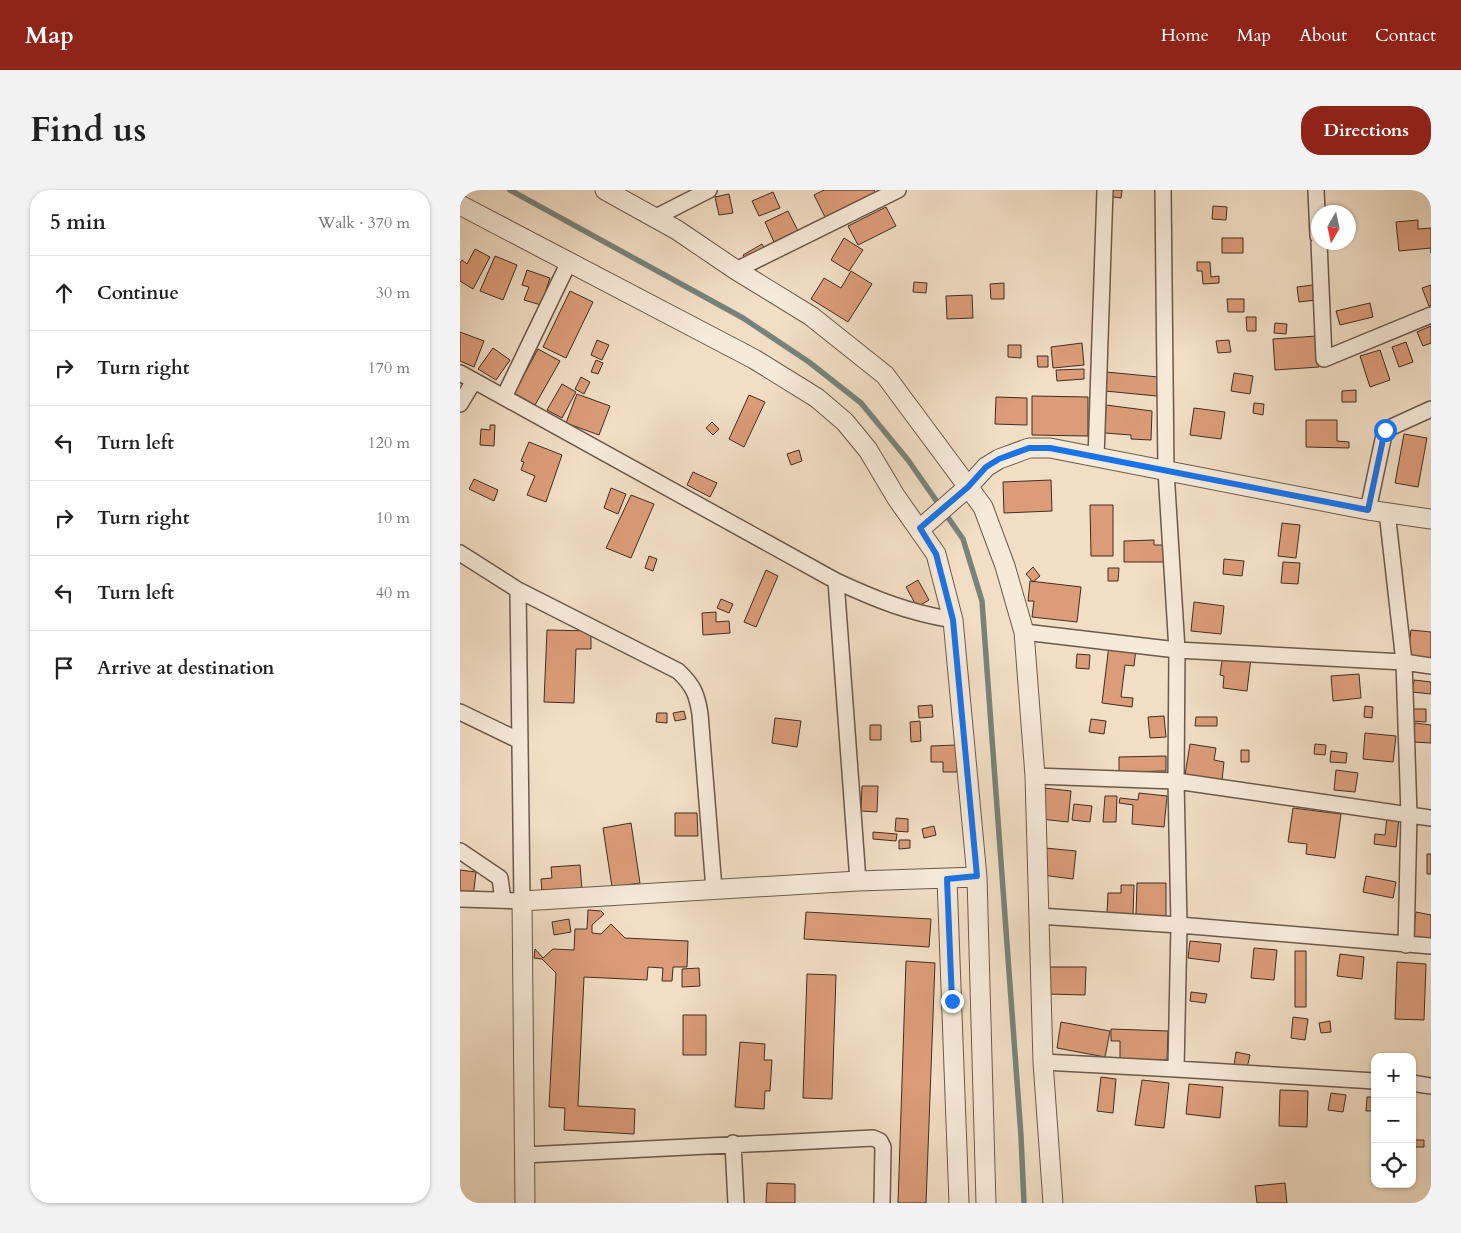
<!DOCTYPE html>
<meta charset="utf-8">
<style>
:root{--surface:#fff;--page:#f2f2f2;--text:#222;--muted:#767676;--line:#e0e0e0;--accent:#8f2418}
body{margin:0;font-family:Cardo,serif;background:var(--page);color:var(--text)}
.controls{position:absolute;right:15px;bottom:15px;display:grid;overflow:hidden;border-radius:10px;box-shadow:0 1px 4px #0004}
.controls button{width:45px;height:45px;display:grid;place-items:center;padding:0;border:0;border-bottom:1px solid var(--line);background:var(--surface);color:var(--text);font:25px sans-serif}
.compass{position:absolute;left:851px;top:15px;width:45px;height:45px;border-radius:50%;background:var(--surface);box-shadow:0 1px 4px #0004;rotate:189deg}
.stop{position:absolute;width:15px;height:15px;margin:-11px;border:4px solid #1a73e8;border-radius:50%;background:#fff}
.stop.end{background:#1a73e8;border-color:#fff;box-shadow:0 1px 5px #0008}
.list{margin:0;padding:0;list-style:none}
h2{display:flex;justify-content:space-between;align-items:center;height:65px;margin:0;padding:0 20px;font-size:21px}
h2 small{font-size:16px;font-weight:400;color:var(--muted)}
.list li{display:grid;grid-template-columns:32px 1fr auto;gap:15px;align-items:center;box-sizing:border-box;height:75px;padding:0 20px;border-top:1px solid var(--line)}
.list b{display:block;font-size:19px;white-space:nowrap}
.list em{font-size:16px;font-style:normal;color:var(--muted)}
.icon{flex:none;width:28px;height:28px;fill:none;stroke:currentColor;stroke-width:2;stroke-linecap:round;stroke-linejoin:round}
.map{position:relative;flex:none;width:971px;height:1013px;overflow:hidden;border-radius:20px}
header{display:flex;align-items:center;gap:30px;box-sizing:border-box;height:70px;padding:0 25px;background:var(--accent);color:#fff}
header strong{font-size:24px}
nav{display:flex;gap:28px;margin-inline-start:auto;font-size:18px}
.intro{display:flex;align-items:center;justify-content:space-between;box-sizing:border-box;height:120px;padding:0 30px}
h1{margin:0;font-size:35px}
.button{padding:12px 22px;border-radius:20px;background:var(--accent);color:#fff;font-size:18px;font-weight:700}
main{display:flex;gap:30px;padding:0 30px}
aside{flex:1;background:var(--surface);border-radius:20px;box-shadow:0 1px 4px #0004}
.map>svg:first-child{display:block}
</style>
<header>
<strong>Map</strong>
<nav><a>Home</a><a>Map</a><a>About</a><a>Contact</a></nav>
</header>
<div class="intro"><h1>Find us</h1><a class="button">Directions</a></div>
<main>
<aside>
<h2>5 min<small>Walk · 370 m</small></h2>
<ul class="list">
<li><svg class="icon" aria-label="ahead" viewBox="0 0 24 24"><path d="M12 20V5M6 11l6-6 6 6"/></svg><div><b>Continue</b></div><em>30 m</em></li>
<li><svg class="icon" aria-label="right" viewBox="0 0 24 24"><path d="M7 20v-9h11M14 6l5 5-5 5"/></svg><div><b>Turn right</b></div><em>170 m</em></li>
<li><svg class="icon" aria-label="left" viewBox="0 0 24 24"><path d="M17 20v-9H6M10 6l-5 5 5 5"/></svg><div><b>Turn left</b></div><em>120 m</em></li>
<li><svg class="icon" aria-label="right" viewBox="0 0 24 24"><path d="M7 20v-9h11M14 6l5 5-5 5"/></svg><div><b>Turn right</b></div><em>10 m</em></li>
<li><svg class="icon" aria-label="left" viewBox="0 0 24 24"><path d="M17 20v-9H6M10 6l-5 5 5 5"/></svg><div><b>Turn left</b></div><em>40 m</em></li>
<li><svg class="icon" aria-label="arrive" viewBox="0 0 24 24"><path d="M6 21V4h12l-3 4 3 4H6"/></svg><div><b>Arrive at destination</b></div></li>
</ul>
</aside>
<div class="map">
<svg width="971" height="1013" viewBox="0 0 971 1013">
<rect width="100%" height="100%" fill="#f1dec5"/>
<filter id="stains"><feTurbulence type="fractalNoise" baseFrequency=".004" numOctaves="4"/><feColorMatrix values="0 0 0 0 .2 0 0 0 0 .09 0 0 0 0 .02 0 0 0 .5 -.17"/></filter>
<radialGradient id="worn" r=".72"><stop offset=".6" stop-color="#630" stop-opacity="0"/><stop offset="1" stop-color="#630" stop-opacity=".3"/></radialGradient>
<g fill="none" stroke-linecap="round" stroke-linejoin="round">
<path stroke="#77837b" stroke-width="5.5" d="M50 0 283 128 349 172 401 213 448 270 503 349 522 411 561 946 564 1013"/>
</g>
<path fill="#db9c77" stroke="#402d25" d="M364 0H414L416 3 365 27 354 5Z
M647 0H662L661 8 646 6Z
M313 2 320 18 299 26 292 11Z
M269 4 273 23 259 25 255 7Z
M753 16 767 17 766 30 752 29Z
M426 17 436 36 398 55 388 36Z
M328 21 338 41 314 52 305 32Z
M958 30V39L971 38V63V58L939 61 936 32Z
M384 48 403 60 389 81 371 70Z
M762 48H783V63H762Z
M302 54 306 61 287 72 283 65Z
M15 59 30 67 13 99 0 91V73L2 70 7 74Z
M35 66 57 75 43 110 20 101Z
M737 72H750L751 87 759 86V93L743 94 742 81H737Z
M67 80 90 88 81 115 64 110 69 97 62 95Z
M391 81 412 94 388 132 351 109 364 88 381 98Z
M454 92 467 93 466 103 453 102Z
M544 93V109H531L530 94Z
M853 95 856 110 839 112 837 97Z
M971 95V116H969L962 98Z
M110 101 133 112 106 168 83 157Z
M512 105 513 128 487 129 486 106Z
M767 109H784V122H768Z
M910 113 913 127 880 135 876 121Z
M786 127H796V141H787Z
M815 133 827 134 826 144 814 143Z
M971 136V153L963 156 957 142Z
M0 142 24 151 14 177 0 171Z
M857 146 859 177 815 180 813 149Z
M137 150 149 155 142 170 131 165Z
M769 150 771 162 758 163 756 151Z
M946 152 953 172 939 177 932 157Z
M622 153 624 175 593 178 591 157Z
M548 155H561V168L548 167Z
M33 158 50 170 36 190 18 179Z
M78 159 100 171 75 215 54 203Z
M920 160 930 190 910 197 900 166Z
M577 166H588V177H578Z
M136 170 143 173 138 184 131 182Z
M624 179V189L597 191 596 180Z
M646 182 709 188 707 207 645 201Z
M774 183 793 186 790 204 771 201Z
M121 187 130 192 124 204 115 199Z
M102 194 116 202 102 228 87 220Z
M896 200V212H882V201Z
M117 204 150 216 139 245 106 233Z
M289 205 305 212 284 257 269 249Z
M572 206 628 207V246L572 245Z
M536 207 567 208V235L535 234Z
M794 213 804 214 803 225 793 223Z
M646 215 692 221 691 250 671 249V245L645 243Z
M734 218 765 222 761 249 730 245Z
M846 230H877V251L889 252V258L846 257Z
M252 232 259 239 253 245 246 238Z
M30 235H35L34 256 20 255 21 239 30 240Z
M944 244 967 248 958 297 935 293Z
M69 252 102 265 86 312 67 305 75 286 61 280 64 272 61 271Z
M339 260 342 271 331 275 327 264Z
M233 282 257 293 250 307 227 295Z
M14 289 38 300 34 311 9 299Z
M591 290 592 321 544 323 543 292Z
M151 298 166 304 158 324 144 318Z
M171 305 194 314 171 368 146 358Z
M630 315H653V366H631Z
M822 333 840 335 836 368 818 366Z
M694 350V355H704V372H664V351Z
M189 366 197 369 193 381 185 378Z
M764 369 784 371 782 386 763 384Z
M823 372 840 373 838 394 821 393Z
M573 377 580 386 573 392 566 384Z
M648 378H659L658 391H648Z
M306 380 318 386 296 437 284 432Z
M458 390 469 410 457 417 446 397Z
M570 391 621 397 617 432 572 427 574 411H568Z
M261 409 273 414 269 423 257 418Z
M734 412 764 416 761 444 731 441Z
M256 422V432L269 431 270 443 243 445 242 423Z
M87 440 131 441V459H116L114 513 84 512Z
M951 440 971 442V473L947 470Z
M649 455 676 458 674 476 665 475 661 507 673 508 672 517 642 513Z
M617 464 630 465 629 479 616 478Z
M763 464 791 468 787 501 763 498 764 486 760 485Z
M899 484 901 508 873 511 871 486Z
M954 490 971 492V504L952 502Z
M472 515 473 527 459 528 458 516Z
M905 516 913 517 912 528 904 527Z
M951 519H966V532L951 531Z
M224 521 226 529 215 531 213 523Z
M197 523H207V533L196 532Z
M704 526 706 547 690 548 688 527Z
M736 527H757V536H735Z
M315 528 341 531 337 557 312 553Z
M631 529 646 531 644 544 629 542Z
M460 531 461 551 451 552 450 532Z
M955 533 971 535V553L953 552Z
M410 535H421V550H410Z
M905 543 936 546 933 572 903 569Z
M730 554 756 558 754 570 764 572 762 590 725 585Z
M855 554 866 555 865 565 854 564Z
M496 555 497 582H483V572H471V556Z
M781 560H789V572H781Z
M871 561 887 563 886 573 870 572Z
M706 566V581L659 582V567Z
M876 580 898 583 895 602 874 600Z
M402 596H418L417 622 401 621Z
M584 598 611 601 608 632 581 629Z
M679 603 707 606 704 637 672 634 673 615 659 613 660 608 678 610Z
M645 606H657L656 632H643Z
M614 614 632 616 630 632 612 630Z
M833 618 881 624 875 668 846 664 847 654 828 652Z
M215 623H237L238 646H215Z
M927 627 939 628 936 657 914 654 915 644 925 645Z
M436 628 448 629V642L435 641Z
M171 633 180 693 152 697 143 638Z
M474 636 476 645 464 648 462 639Z
M413 642 437 644 436 651 413 649Z
M439 650H450V658L439 659Z
M585 658 616 661 613 689 582 685Z
M967 664H971V684H967Z
M120 675 122 699 82 702 81 689 92 688 91 677Z
M0 680 16 682 13 708 0 706Z
M906 686 936 692 933 708 903 702Z
M677 693H706V726L676 725Z
M661 695H674L673 725 647 724 648 703H661Z
M128 720 141 721 144 724 132 735V743L141 744 151 734 165 748 228 751 227 777H213L212 791H202L203 778 188 777 187 790 124 787 118 916 175 919 174 944 104 940 105 918 89 917 96 783 82 769 74 768 75 759 83 768 93 759 114 760 115 739H127Z
M346 722 471 729 469 757 344 749Z
M956 722 971 725V753L952 750Z
M109 729 111 742 94 745 92 732Z
M730 751 761 754 759 772 728 768Z
M794 758 817 760 814 790 791 788Z
M835 761H846V817H835Z
M880 764 904 767 902 789 877 786Z
M446 771 475 773 466 1013H438Z
M937 772 966 774 964 830 935 829Z
M587 777H626L625 805 587 804Z
M239 778 240 796 222 797V779Z
M347 784 376 785 372 909 343 908Z
M731 802 747 804 745 813 730 811Z
M223 825H246V865H223Z
M833 827 848 829 845 850 831 848Z
M870 831 871 842 861 843 859 833Z
M601 832 650 841 645 867 597 858Z
M651 839 708 841 707 870 660 869V851H651Z
M280 852 305 854 304 870H312L310 901H305L304 919 275 917Z
M776 862 790 865 787 878 774 876Z
M641 887 656 889 653 923 637 921Z
M682 890 709 893 704 938 675 935Z
M729 894 763 897 760 928 726 924Z
M820 900 848 901 847 937 819 936Z
M871 903 886 905 883 922 868 920Z
M907 907H913L912 921H906Z
M952 950H964V957H952Z
M307 993 335 994V1013H306Z
M825 993 827 1013H797L795 996Z"/>
<g fill="none" stroke-linecap="round" stroke-linejoin="round">
<g stroke="#6c594d" stroke-width="18">
<path id="minor" d="M856 0 858 46
M196 27 249 0
M859 52 864 169 971 125
M276 80 438 0
M0 183 376 391C417 410 447 422 493 430
M44 207 109 72
M0 214 14 191
M636 268 645 0
M908 320 925 240 971 219
M927 322 944 472 949 625 946 755
M0 363 58 400 218 481C233 495 237 504 240 524L254 699
M376 391 398 691
M564 442 717 460 944 472 971 476
M0 522 60 551
M575 586 716 591 971 628
M0 661 40 688 43 710
M0 709 62 711 58 400
M578 726 719 735 971 756
M583 872 716 879 719 735 716 591 717 460 706 281 703 0
M716 879 915 891
M952 893 971 896
M273 953 276 1013
M64 965 413 948 420 951 423 957 422 1013"/>
</g>
<g stroke="#6c594d" stroke-width="21">
<path id="tertiary" d="M145 0 217 40 276 80 351 126 425 185 523 317 545 376 564 442 575 586 583 872 593 1013
M0 15 294 169 357 208 385 232 408 260 436 307 476 364 493 430 517 687 526 1013
M460 339 508 297 526 277 539 269 569 258H590L908 320 971 329
M487 689 499 1013
M65 1013 62 711 398 691 517 687"/>
</g>
<use href="#minor" stroke="#f6ead9" stroke-width="15"/>
<use href="#tertiary" stroke="#f6ead9" stroke-width="19"/>
</g>
<g fill="none" stroke-linecap="round" stroke-linejoin="round">
<path stroke="#1a73e8" stroke-width="6" d="M492 811 487 689 517 686 493 430 476 364 460 338 508 297 526 277 539 269 569 258H590L908 320 925 240"/>
</g>
<rect width="100%" height="100%" filter="url(#stains)"/>
<rect width="100%" height="100%" fill="url(#worn)"/>
</svg>
<div class="controls">
<button>+</button>
<button>−</button>
<button><svg class="icon" aria-label="locate" viewBox="0 0 24 24"><circle cx="12" cy="12" r="6"/><path d="M12 2v4M12 18v4M2 12h4M18 12h4"/></svg></button>
</div>
<svg class="compass" viewBox="-18 -18 36 36"><path d="M0-13l5 13h-10z" fill="#e53935"/><path d="M0 13l5-13h-10z" fill="#767676"/></svg>
<div class="stop" style="left:925px;top:240px"></div>
<div class="stop end" style="left:492px;top:811px"></div>
</div>
</main>
